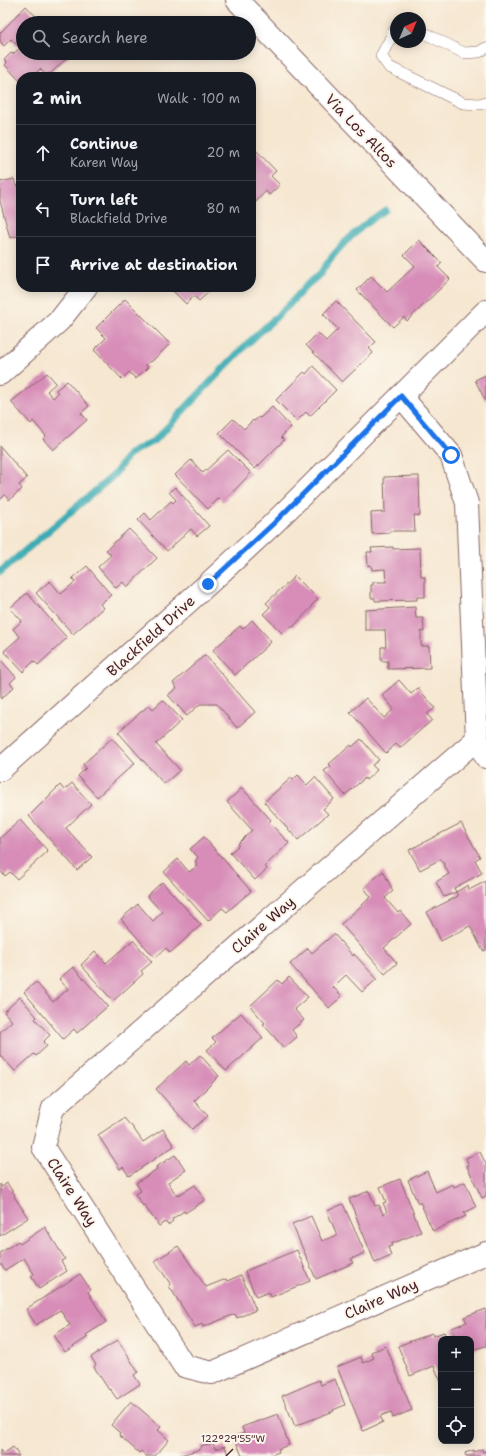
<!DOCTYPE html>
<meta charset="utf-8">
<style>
:root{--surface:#171b24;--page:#242831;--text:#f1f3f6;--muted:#9ea1a6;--line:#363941}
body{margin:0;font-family:"Shantell Sans",sans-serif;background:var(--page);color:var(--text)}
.controls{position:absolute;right:12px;bottom:12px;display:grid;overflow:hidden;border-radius:8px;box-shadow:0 2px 10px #0003}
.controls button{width:36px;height:36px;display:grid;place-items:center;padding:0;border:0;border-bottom:1px solid var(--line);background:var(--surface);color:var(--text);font:20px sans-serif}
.compass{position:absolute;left:390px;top:12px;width:36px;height:36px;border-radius:50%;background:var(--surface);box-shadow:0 2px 10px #0003;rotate:44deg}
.stop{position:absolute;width:12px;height:12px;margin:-9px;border:3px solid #1a73e8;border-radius:50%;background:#fff}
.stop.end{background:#1a73e8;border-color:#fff;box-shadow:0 1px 4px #0008}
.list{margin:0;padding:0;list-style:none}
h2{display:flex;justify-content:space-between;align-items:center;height:52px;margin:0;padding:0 16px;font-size:17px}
h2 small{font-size:13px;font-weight:400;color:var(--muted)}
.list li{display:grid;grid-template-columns:26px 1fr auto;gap:12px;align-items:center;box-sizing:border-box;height:56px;padding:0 16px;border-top:1px solid var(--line)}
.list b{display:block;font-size:15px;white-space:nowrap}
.list p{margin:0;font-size:13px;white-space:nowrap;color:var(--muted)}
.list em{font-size:13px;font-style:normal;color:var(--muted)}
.icon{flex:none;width:22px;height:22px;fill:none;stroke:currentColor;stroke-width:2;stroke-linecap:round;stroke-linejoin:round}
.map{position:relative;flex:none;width:486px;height:1456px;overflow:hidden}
.search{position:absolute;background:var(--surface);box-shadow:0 2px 10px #0003;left:16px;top:16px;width:240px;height:44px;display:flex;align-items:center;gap:10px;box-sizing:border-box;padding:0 14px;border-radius:22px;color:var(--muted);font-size:15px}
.panel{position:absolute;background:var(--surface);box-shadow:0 2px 10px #0003;left:16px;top:72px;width:240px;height:220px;border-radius:16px}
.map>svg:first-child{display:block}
</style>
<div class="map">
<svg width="486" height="1456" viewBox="0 0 486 1456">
<rect width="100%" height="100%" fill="#fbf7ec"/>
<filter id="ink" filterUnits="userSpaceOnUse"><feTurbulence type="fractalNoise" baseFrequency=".025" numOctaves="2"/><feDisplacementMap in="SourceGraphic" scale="8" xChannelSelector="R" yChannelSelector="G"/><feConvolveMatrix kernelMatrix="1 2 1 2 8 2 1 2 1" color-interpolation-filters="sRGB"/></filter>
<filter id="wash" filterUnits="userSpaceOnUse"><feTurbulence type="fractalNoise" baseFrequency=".012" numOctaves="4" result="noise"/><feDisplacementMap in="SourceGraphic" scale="16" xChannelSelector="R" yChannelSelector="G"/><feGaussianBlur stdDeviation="0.9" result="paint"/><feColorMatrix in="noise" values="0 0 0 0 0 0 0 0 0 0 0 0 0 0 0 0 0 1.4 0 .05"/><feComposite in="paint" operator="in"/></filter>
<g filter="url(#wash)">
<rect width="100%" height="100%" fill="#f6e7d1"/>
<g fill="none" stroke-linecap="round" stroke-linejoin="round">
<path stroke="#3bacb4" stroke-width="7" d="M0 572 114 475 129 454 155 440 244 347 288 306 307 285 320 274 331 258 345 242 364 225 385 210"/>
</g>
<g id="blocks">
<path fill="#d78db8" d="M26 6 42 23H23V53H72L50 74 49 73 46 75 40 69 34 75 35 77H21V82L5 65 7 63 4 60 11 53 13 54 20 48 11 39 4 46 0 41V33Z
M251 145 276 171 271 176 280 185 269 195 266 191 253 205 251 203Z
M14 179 16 186 21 185V235L10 238 0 201V182Z
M419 240 442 263 438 267 450 279 407 321 404 317 393 327 357 290 371 276 387 292 415 266 404 255Z
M169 287H214L199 301 194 296 186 304Z
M125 299 170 344 151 362 150 361 145 365 148 367 136 379 129 372 122 379 94 350 106 338 96 328Z
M336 301 376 342 369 348 373 353 342 382 306 345 318 333 326 341 338 329 323 314Z
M313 366 336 390 310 416 306 412 297 421 276 400 304 372 306 374Z
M47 373 56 383 47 391 53 398 58 393 56 390 67 381 89 406 81 413 87 420 53 450 43 439 46 436 33 421 31 424 11 402Z
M486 375V402L475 380Z
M272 407 291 427 281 437 284 440 255 469 219 433 233 419 244 429 253 420 254 421 259 417 260 418Z
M0 446 27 478 19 485 22 489 9 500 5 495 0 500Z
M228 450 251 473 223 502 219 498 208 509 175 475 191 460 203 473Z
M419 476 420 516 414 515 415 531H390V533L372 534 371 513 385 512 384 477Z
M175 487 209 526 197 536 191 529 167 551 138 520 145 513 151 520 171 501 173 503 176 500 169 492Z
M129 529 157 558 127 587 123 582 116 588 98 567 111 555 106 550Z
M393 547V549L420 548 421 577H425V597H417V600L375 601V598H371V585H373V582H386L385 569 372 570 371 565 368 566 367 552H372L371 548Z
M87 566 111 595 100 604 103 608 73 634 36 593 50 581 61 594 75 582 72 579Z
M295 576 318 599 311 606 312 607 293 627 291 626 283 634 263 614 270 607 266 603Z
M27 593 67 638 38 665 34 661 23 672 4 651 20 637 13 629 22 621 10 608Z
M415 607 416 618H423L424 632 421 631V646H429L430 668 388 669V661H381V647H386L385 630H365V610Z
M252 620 271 641 267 645H268L235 675 213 650 240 626 243 629Z
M205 655 255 712 237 728 217 704H200L187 716 168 695 177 688 173 683Z
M0 659 16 677 10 683 14 687 1 699Z
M399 680 411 694 418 688 435 708 427 714 432 720 400 748 396 744 386 753 350 712 366 698 384 718 394 709 382 695Z
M163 700 182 720 156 744 180 770 164 784 118 732 149 705 153 709Z
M112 738 135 763 97 797 78 776 86 768 83 764Z
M361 739 379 760 372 765 377 770 366 780 365 778 345 795 324 771 331 766 329 764 351 745 352 747Z
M298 775 307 785 315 777 334 799 323 809 328 814 298 840 264 802 291 778 293 780Z
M72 783 91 804 66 828 92 857 77 870 29 816 60 785 64 790Z
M242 788 271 820 269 822 289 843 265 866 267 869 255 880 230 853 239 845 238 844 252 830 227 802Z
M20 820 48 851 17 879 10 872 5 876 0 871V838Z
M461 823 480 857 475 860 482 873 454 888 456 892 444 897 436 882 449 874 441 859 420 870 409 850Z
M204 837 251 891 227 912 222 908 208 921 164 872 178 859 189 872 196 867V860L198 857 190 849Z
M383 871 393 891 385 898 398 913 400 911 411 924 384 948 397 963 385 974 341 924 371 897 364 888Z
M486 881V950L483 951 470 926 441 941 427 912 458 896 456 892 468 885 469 890Z
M162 882 201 925 170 953 166 948 155 958 121 919 138 904 153 921 162 912 147 896Z
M334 934 353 956 354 954 377 979 362 992 346 975 333 987 342 996 329 1008 290 964 308 948 312 953Z
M133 940 152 962 141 971 143 974 113 1001 81 965 95 951 106 963Z
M73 967 108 1006 77 1033 74 1029 63 1039 24 992 36 982 53 1002 68 989 59 979Z
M289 977 308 997 294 1009 304 1020 292 1030 297 1037 284 1048 263 1024 265 1023 250 1006 278 980 282 984Z
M20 997 37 1017 35 1019 50 1035 43 1042 47 1046 36 1056 34 1054 15 1071 0 1055V1032L12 1021 4 1012Z
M241 1013 263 1038 226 1071 207 1050 216 1042 212 1038Z
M200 1055 219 1076 194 1101 208 1116 192 1129 156 1089 186 1061 189 1065Z
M124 1118 130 1125H131L143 1142 163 1129 174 1146 129 1176 123 1167 120 1169 98 1135Z
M480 1152 486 1164V1196L482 1198 467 1166 469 1165 466 1158Z
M175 1155 186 1170 168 1182 177 1196 195 1185 205 1200 185 1213 184 1211 172 1219 173 1221 168 1225 165 1222 159 1226 144 1205 143 1206 135 1194 141 1191 136 1183 157 1169 156 1167Z
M427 1171 436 1192 453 1184 454 1187 465 1182 476 1207 464 1213 466 1216 433 1231 420 1202 418 1204 408 1180Z
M400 1179 421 1232 391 1244 392 1246 388 1247 391 1256 375 1263 349 1199 369 1191 375 1206 379 1205 383 1214 387 1212 383 1203 386 1202 380 1187Z
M7 1183 15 1195 14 1196 28 1218 0 1236V1184L2 1187Z
M343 1204 365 1253 351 1259 353 1263 316 1279 292 1224 311 1216 322 1241 337 1235 327 1211Z
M45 1227 65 1259 61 1261 67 1271 39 1289 31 1276 34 1274 24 1258 5 1270 0 1263V1253L18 1241 20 1244Z
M178 1246 206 1287 226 1279 227 1281 241 1275 256 1310 237 1318 235 1314 203 1327 202 1324 195 1327 169 1286 171 1285 155 1261Z
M297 1250 310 1281 271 1297 269 1292 256 1297 245 1271Z
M80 1274 91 1290 88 1292 106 1322 86 1335 88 1337 65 1352 54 1335 70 1325 60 1310 36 1325 26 1309Z
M486 1309V1346L471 1350V1339H456L452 1328 467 1322 464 1317Z
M444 1332 447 1339H441V1382L434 1366 410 1376 398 1346 432 1333 433 1336Z
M118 1340 138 1372 134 1375 140 1384 117 1399 110 1389 109 1390 94 1367 96 1365 91 1357Z
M386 1346 412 1410 393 1418 391 1412 380 1416 383 1422 363 1431 337 1367 361 1357 363 1363 374 1358 371 1352Z
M335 1379 345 1405 333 1410 334 1411 295 1426 282 1396 319 1380 321 1385Z
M131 1401 161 1427 158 1430 169 1440 155 1456H146L141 1451 139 1453 119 1435 120 1433 111 1425Z
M278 1414 289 1445 278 1449 279 1452 268 1456H242L234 1436 244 1433 242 1427Z
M213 1443 215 1449 225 1446 228 1456H177L201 1449 200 1446Z
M13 1447 19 1456H0V1450L3 1454Z
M482 1449 483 1452 486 1451V1456H466L465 1453 474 1450V1452Z"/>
</g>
</g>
<g filter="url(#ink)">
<use href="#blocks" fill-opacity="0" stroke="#866565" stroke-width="1"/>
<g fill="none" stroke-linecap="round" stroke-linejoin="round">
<g stroke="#866565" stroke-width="12">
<path id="lane" d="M396 28 381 56 389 67 463 103 478 104 486 103
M420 31 464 53 479 52 486 48"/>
</g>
<g stroke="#866565" stroke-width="24">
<path id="street" d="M237 0 486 261
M0 374 60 320 86 287
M401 396 451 455 467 503 477 739 486 757
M477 739 53 1108 43 1147 184 1366 212 1373 486 1253"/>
</g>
<g stroke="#866565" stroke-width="24">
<path id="secondary" d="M0 770 208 584 273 524 486 311"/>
</g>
<use href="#lane" stroke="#fff" stroke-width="11"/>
<use href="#street" stroke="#fff" stroke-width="22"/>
<use href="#secondary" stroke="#fff" stroke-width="22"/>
</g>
</g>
<g fill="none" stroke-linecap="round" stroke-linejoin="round" filter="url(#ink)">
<path stroke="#1a73e8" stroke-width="5" d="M208 584 273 524 401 396 451 455"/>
</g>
<path fill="none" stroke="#4a1f2b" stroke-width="1.5" d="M226 1456 233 1449"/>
<g text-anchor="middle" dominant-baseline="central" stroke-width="4" stroke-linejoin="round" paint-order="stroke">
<g font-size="15" fill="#4a1f2b" stroke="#fbf7ec">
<text transform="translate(361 131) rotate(46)">Via Los Altos</text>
<text transform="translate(151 636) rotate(-42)">Blackfield Drive</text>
<text transform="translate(263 925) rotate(-41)">Claire Way</text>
<text transform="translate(72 1192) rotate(57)">Claire Way</text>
<text transform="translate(381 1299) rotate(-24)">Claire Way</text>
</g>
</g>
<g font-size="10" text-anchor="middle" fill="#4a1f2b" stroke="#fbf7ec" stroke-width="4" stroke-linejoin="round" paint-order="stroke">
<text x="233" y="1442">122°29'55"W</text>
</g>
</svg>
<div class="controls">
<button>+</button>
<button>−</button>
<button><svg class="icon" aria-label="locate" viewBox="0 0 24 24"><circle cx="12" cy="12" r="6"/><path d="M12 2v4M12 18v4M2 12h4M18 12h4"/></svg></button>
</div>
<svg class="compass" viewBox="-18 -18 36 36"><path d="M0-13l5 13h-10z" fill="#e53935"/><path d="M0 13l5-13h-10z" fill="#9ea1a6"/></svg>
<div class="stop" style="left:451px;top:455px"></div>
<div class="stop end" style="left:208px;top:584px"></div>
<div class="search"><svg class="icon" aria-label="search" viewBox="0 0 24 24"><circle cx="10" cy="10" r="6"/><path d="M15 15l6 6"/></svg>Search here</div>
<section class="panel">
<h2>2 min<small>Walk · 100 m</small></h2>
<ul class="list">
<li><svg class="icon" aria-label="ahead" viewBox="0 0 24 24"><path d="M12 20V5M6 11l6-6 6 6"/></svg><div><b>Continue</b><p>Karen Way</p></div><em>20 m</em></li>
<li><svg class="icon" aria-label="left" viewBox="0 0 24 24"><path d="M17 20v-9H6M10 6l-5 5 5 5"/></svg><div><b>Turn left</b><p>Blackfield Drive</p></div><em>80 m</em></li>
<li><svg class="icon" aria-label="arrive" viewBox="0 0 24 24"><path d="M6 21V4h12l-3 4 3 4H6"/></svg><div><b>Arrive at destination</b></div></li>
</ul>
</section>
</div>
